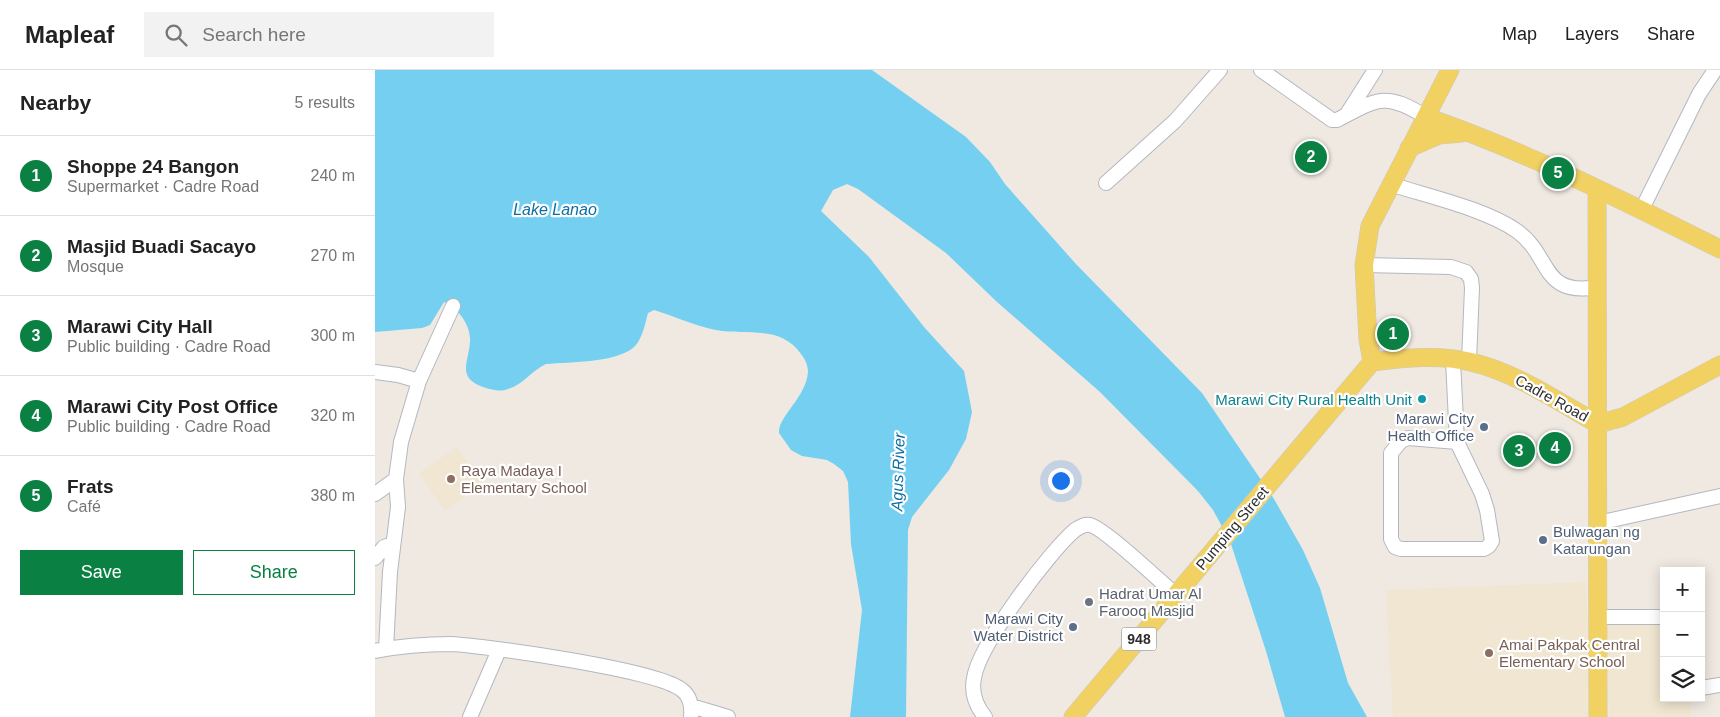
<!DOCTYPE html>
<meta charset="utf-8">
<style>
:root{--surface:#fff;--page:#f2f2f2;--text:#222;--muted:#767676;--line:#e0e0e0;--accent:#0b8043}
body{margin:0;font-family:Arial,sans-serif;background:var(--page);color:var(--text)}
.controls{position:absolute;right:15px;bottom:15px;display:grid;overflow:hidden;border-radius:0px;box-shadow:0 2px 12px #0003}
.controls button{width:45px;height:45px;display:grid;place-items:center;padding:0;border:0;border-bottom:1px solid var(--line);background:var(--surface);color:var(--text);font:25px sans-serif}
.you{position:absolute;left:685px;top:410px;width:18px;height:18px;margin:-12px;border:4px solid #fff;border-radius:50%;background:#1a73e8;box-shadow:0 0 0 8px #1a73e833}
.badge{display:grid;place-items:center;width:32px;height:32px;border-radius:50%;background:var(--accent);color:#fff;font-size:16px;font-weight:700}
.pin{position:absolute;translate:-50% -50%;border:2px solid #fff;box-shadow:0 1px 5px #0006}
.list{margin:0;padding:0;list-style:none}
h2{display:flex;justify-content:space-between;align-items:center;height:65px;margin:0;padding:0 20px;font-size:21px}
h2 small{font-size:16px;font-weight:400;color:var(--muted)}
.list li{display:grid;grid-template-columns:32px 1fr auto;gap:15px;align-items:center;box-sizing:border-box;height:80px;padding:0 20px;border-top:1px solid var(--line)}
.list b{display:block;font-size:19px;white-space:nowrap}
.list p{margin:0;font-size:16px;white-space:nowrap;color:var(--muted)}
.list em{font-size:16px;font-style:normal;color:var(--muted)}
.actions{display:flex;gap:10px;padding:15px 20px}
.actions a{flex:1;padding:11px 0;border:1px solid var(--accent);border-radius:0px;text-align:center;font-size:18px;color:var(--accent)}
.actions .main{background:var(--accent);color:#fff}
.icon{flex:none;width:28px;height:28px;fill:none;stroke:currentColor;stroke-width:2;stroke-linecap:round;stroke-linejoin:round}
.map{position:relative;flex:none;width:1345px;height:647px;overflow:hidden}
header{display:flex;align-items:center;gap:30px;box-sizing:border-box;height:70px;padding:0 25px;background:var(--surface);border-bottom:1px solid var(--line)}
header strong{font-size:24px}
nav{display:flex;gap:28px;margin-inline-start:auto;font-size:18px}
.search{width:350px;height:45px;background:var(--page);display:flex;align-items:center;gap:12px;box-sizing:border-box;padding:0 18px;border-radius:0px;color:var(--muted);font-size:19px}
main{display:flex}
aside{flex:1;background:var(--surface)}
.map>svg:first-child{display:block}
</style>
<header>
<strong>Mapleaf</strong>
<div class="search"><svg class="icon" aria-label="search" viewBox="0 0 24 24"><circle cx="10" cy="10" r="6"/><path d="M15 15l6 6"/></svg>Search here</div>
<nav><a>Map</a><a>Layers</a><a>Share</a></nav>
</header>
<main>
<aside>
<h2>Nearby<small>5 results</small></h2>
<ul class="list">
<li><span class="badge">1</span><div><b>Shoppe 24 Bangon</b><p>Supermarket · Cadre Road</p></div><em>240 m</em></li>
<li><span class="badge">2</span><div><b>Masjid Buadi Sacayo</b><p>Mosque</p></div><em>270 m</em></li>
<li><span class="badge">3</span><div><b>Marawi City Hall</b><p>Public building · Cadre Road</p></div><em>300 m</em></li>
<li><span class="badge">4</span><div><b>Marawi City Post Office</b><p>Public building · Cadre Road</p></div><em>320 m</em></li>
<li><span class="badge">5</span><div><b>Frats</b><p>Café</p></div><em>380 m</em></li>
</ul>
<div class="actions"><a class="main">Save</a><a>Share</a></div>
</aside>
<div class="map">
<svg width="1345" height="647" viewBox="0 0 1345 647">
<rect width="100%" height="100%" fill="#efe9e1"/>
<path fill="#f0e6d1" d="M82 377 108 415 70 441 44 403Z
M1211 512 1216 647H1018L1011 520Z
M1231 549H1289V628H1316V647H1234Z"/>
<path fill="#75cff0" d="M0 0H497L591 67 615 92 630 114 700 193 827 323 899 429 928 480 945 518 973 613 992 647H910L891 581 855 471 838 440 823 421 725 322 622 232 571 183 483 119 472 114 458 120 446 141 494 187 549 257 589 301 597 342 591 369 574 400 537 447 533 460 531 647H475L487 540 476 474 473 412 468 401 459 394 452 390 427 386 416 380 404 363C403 346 431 328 433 302 433 295 430 289 426 284 405 254 372 266 341 260 320 256 299 246 279 240L273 243C270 254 268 266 261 275 245 293 195 292 171 294 157 300 148 315 133 319 125 322 119 320 111 318 80 308 94 293 95 271 96 255 83 238 69 232L55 255 47 258 0 262Z"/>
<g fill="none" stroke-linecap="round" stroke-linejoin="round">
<g stroke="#b4b7c1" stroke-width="16">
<path id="minor" d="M886 0 957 50H962C1002 29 1010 21 1051 47
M972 44 1000 0
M731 113 800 51 845 0
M1015 114C1052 126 1111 139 1142 161 1177 186 1165 227 1223 217
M1266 141 1324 24 1340 0
M989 195 1076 197 1091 202 1096 209 1097 218 1094 291
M1078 290 1082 372 1107 424 1112 440 1117 471 1114 476 1109 479H1026L1020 477 1016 469V383L1026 371 1033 368 1082 372
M0 302 23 305 44 311
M0 424 21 409
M1223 453 1345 426
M0 488 9 477 18 474
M1222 547H1289
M11 579 15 502 23 437 21 409 26 372 44 311 78 236
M0 581C25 576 51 574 76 574 113 576 283 600 307 620 315 626 317 637 316 647
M1326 618 1345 615
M316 636 353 647
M95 647 124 580
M610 647C601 636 596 623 599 608 604 575 674 482 700 460 705 457 709 454 715 455 729 458 786 512 801 525"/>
</g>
<g stroke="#c9c9c9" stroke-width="19">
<path id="major" d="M1051 47C1153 82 1248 131 1345 179
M1034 78 1064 65 1087 63
M1222 119 1223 647
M997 292C1029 288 1064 284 1096 292 1142 303 1182 331 1223 354L1248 347 1345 295
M997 292 993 269 989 195 995 156 1075 0
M698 647 997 292"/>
</g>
<use href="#minor" stroke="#fff" stroke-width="14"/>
<use href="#major" stroke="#f2d163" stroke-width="18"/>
</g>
<circle fill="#0f9aa8" stroke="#fff" stroke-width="2" cx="1047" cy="329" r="5"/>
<g fill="#5c6f8a" stroke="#fff" stroke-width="2">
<circle cx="1109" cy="357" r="5"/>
<circle cx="1168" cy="470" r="5"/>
<circle cx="698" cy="557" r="5"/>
</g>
<g fill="#8d6e63" stroke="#fff" stroke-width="2">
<circle cx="76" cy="409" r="5"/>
<circle cx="1114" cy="583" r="5"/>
</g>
<circle fill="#6b7280" stroke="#fff" stroke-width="2" cx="714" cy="532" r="5"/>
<g text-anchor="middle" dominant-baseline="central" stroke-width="4.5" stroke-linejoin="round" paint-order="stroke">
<rect fill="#fff" stroke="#6d6d6d" stroke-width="1" x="746.5" y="557.5" width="35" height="23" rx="4"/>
<g font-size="14" font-weight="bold" fill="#2e2e2e">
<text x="764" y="569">948</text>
</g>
<g font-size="15" fill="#2e2e2e" stroke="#fff">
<text transform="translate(1177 328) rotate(29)">Cadre Road</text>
<text transform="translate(857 458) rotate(-50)">Pumping Street</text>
</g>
<g font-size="15" fill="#0d838f" stroke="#fff" text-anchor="end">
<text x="1037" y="329">Marawi City Rural Health Unit</text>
</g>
<g font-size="15" fill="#4e5e75" stroke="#fff" text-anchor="end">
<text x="1099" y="348">Marawi City<tspan x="1099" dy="17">Health Office</tspan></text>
<text x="1178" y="461" text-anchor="start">Bulwagan ng<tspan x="1178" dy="17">Katarungan</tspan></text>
<text x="688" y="548">Marawi City<tspan x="688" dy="17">Water District</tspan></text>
</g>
<g font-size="15" fill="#785e54" stroke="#fff" text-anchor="start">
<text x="86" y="400">Raya Madaya I<tspan x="86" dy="17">Elementary School</tspan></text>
<text x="1124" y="574">Amai Pakpak Central<tspan x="1124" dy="17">Elementary School</tspan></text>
</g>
<g font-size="15" fill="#5b616d" stroke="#fff" text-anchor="start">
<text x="724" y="523">Hadrat Umar Al<tspan x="724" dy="17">Farooq Masjid</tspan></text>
</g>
<g font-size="16" font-style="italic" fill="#0d6fa3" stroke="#fff">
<text x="180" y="139">Lake Lanao</text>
<text transform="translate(523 402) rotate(-88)">Agus River</text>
</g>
</g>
</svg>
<div class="controls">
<button>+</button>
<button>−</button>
<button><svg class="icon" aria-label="layers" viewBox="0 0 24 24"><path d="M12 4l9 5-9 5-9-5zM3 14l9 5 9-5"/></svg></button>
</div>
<div class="you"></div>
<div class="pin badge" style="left:1018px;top:264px">1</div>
<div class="pin badge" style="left:936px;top:87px">2</div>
<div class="pin badge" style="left:1144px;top:381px">3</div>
<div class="pin badge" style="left:1180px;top:378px">4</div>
<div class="pin badge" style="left:1183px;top:103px">5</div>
</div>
</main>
